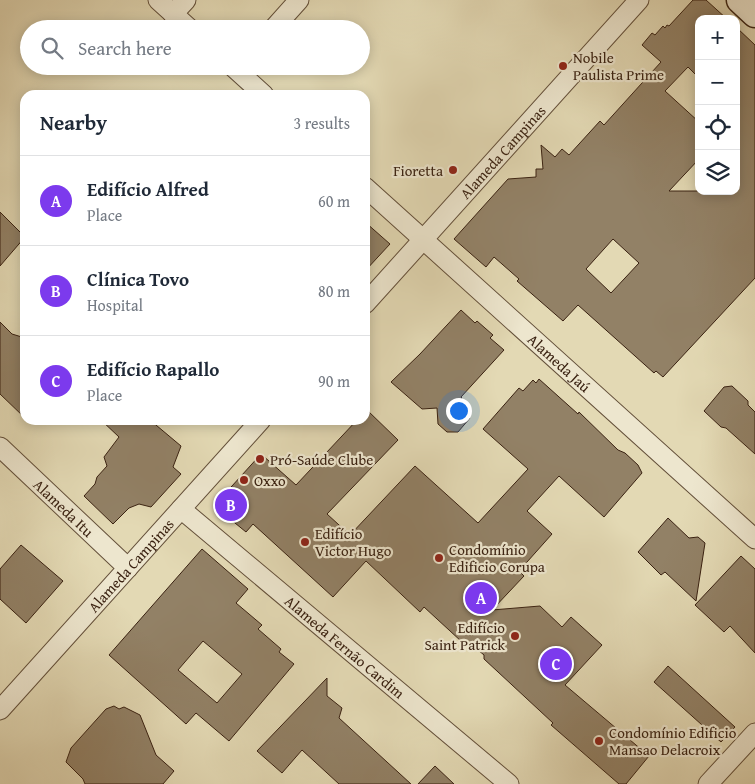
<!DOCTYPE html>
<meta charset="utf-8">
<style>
:root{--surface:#fff;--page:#f2f2f3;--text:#1f2937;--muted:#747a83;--line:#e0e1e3;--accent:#7c3aed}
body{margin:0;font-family:"Gentium Book Plus",serif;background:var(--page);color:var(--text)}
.controls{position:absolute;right:15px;top:15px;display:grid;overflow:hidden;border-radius:10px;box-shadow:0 2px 12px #0003}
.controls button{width:45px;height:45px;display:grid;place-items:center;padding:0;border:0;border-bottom:1px solid var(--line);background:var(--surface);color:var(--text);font:25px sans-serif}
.you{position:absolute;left:458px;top:410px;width:18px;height:18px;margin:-12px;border:4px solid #fff;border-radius:50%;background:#1a73e8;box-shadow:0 0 0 8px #1a73e833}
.badge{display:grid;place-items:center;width:32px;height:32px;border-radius:50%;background:var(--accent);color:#fff;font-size:16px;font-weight:700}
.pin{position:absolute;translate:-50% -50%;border:2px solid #fff;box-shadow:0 1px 5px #0006}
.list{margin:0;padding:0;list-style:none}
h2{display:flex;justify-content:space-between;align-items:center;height:65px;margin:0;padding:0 20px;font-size:21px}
h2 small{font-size:16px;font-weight:400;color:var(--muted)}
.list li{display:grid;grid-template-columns:32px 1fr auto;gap:15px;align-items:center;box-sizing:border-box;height:90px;padding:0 20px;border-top:1px solid var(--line)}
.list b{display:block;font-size:19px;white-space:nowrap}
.list p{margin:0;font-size:16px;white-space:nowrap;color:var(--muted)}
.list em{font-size:16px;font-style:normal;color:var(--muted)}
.icon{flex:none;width:28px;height:28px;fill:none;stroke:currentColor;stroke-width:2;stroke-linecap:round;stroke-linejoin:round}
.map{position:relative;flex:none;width:755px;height:784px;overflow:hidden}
.search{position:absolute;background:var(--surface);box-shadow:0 2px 12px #0003;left:20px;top:20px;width:350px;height:55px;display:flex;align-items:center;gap:12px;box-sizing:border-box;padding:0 18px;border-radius:28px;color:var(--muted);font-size:19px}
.panel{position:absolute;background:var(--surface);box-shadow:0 2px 12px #0003;left:20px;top:90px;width:350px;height:335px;border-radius:15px}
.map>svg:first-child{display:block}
</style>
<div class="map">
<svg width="755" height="784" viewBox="0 0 755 784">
<rect width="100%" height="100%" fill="#e3d9b4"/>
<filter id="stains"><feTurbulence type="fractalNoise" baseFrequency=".004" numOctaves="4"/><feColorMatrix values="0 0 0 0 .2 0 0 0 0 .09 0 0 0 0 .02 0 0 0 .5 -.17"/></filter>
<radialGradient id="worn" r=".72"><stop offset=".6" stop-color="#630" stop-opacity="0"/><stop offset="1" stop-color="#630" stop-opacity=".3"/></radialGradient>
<path fill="#928166" stroke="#3a2212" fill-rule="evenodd" d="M693 0H706L727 19H699V78L688 67 665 91 699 122V159L669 191H736V27L755 45V278L663 377 656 371 654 373 578 305 563 321 517 281 519 279 494 257 486 267 454 239 508 179 536 177V169H543L541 145 555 157 562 149 569 155 600 121 604 125 661 62 642 45 652 33 655 35 663 26 665 28 667 25 669 26ZM613 239 639 263 611 293 586 269Z
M0 212 25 237 0 266Z
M365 222 390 244 365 271Z
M461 310 475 323 477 321 493 335 490 338 504 350 461 397 462 398 456 405 470 418 458 432H447L438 424 437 408 422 409 391 382 420 354Z
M0 322 12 334 25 338V418L0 394Z
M539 379 578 414 579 412 618 450 625 453 638 465 642 473 604 517 559 476 527 511 552 534 519 571 524 576 492 610 540 606 562 627 571 617 602 645 565 685 649 756 626 784H619L551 725 553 723 484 659V655L465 639 462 642 424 607 420 612 366 561 333 597 253 524 246 532 224 514 222 497 261 454 296 485 357 420H365V412L367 410 398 440 327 514 350 535 415 466 478 523 528 469 483 429 519 388 523 391 533 380 536 383Z
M732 386 748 401V405L755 412V454L726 428 721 427 704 411 724 387Z
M101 420H150L181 446 173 467 181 474 151 507 139 504 129 508 113 524 84 496 95 484 97 477 107 466 104 457 119 437Z
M668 518 689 538 698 537 705 543 696 601 665 572 661 575 638 552Z
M21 545 63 581 26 623 0 599V569Z
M202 549 248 589 236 603 262 625 258 629 281 649 279 652 294 664 229 741 196 713 186 724 109 655ZM203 641 242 674 217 703 178 670Z
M741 556 755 569V653L730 626 724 632 695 605Z
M668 666 735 727 721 742 654 682Z
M327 678V696L342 708 339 718 411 784H339L302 750 282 773 257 751Z
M114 706 119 709 124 707 140 715 156 755 174 771 163 784H85L83 779 66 762 71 748 106 709Z
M435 766 454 784H418Z"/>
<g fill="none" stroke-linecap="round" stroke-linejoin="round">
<g stroke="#64503a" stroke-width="21">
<g id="street">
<path d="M158 0 190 29"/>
<path d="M173 14 186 0"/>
<path d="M273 29 299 0"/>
<path d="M232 66 264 95"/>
<path id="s1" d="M365 187 755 539"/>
<path id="s2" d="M365 304 639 0"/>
<path id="s3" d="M0 447 128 568"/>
<path id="s4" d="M181 509 509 784"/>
<path id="s5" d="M0 710 261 420"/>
<path d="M708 784 755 733"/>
</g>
</g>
<g stroke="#3a2212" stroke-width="29">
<path id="secondary" d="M740 0 755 14"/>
</g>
<use href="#street" stroke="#ede6ce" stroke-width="19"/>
<use href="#secondary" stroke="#ede6ce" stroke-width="26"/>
</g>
<g fill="#8f2418" stroke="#ede6ce" stroke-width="2">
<circle cx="563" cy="66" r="5"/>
<circle cx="453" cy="170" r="5"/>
<circle cx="260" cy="459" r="5"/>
<circle cx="244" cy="480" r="5"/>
<circle cx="305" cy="542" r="5"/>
<circle cx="439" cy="558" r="5"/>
<circle cx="515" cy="636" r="5"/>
<circle cx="599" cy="741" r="5"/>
</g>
<g text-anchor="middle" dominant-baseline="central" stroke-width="4.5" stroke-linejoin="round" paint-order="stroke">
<g font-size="15" fill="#3a2212" stroke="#ede6ce" text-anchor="start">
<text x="573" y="57">Nobile<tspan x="573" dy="17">Paulista Prime</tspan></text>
<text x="443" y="170" text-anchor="end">Fioretta</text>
<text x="270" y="459">Pró-Saúde Clube</text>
<text x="254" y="480">Oxxo</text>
<text x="315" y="533">Edifício<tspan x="315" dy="17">Victor Hugo</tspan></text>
<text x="449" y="549">Condomínio<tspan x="449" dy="17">Edificio Corupa</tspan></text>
<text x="505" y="627" text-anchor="end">Edifício<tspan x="505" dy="17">Saint Patrick</tspan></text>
<text x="609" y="732">Condomínio Edificio<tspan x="609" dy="17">Mansao Delacroix</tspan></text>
</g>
<g font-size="15" fill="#3a2212" stroke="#ede6ce">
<text stroke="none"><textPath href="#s2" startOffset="205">Alameda Campinas</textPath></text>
<text stroke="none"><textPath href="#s1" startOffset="262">Alameda Jaú</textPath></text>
<text stroke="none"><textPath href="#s3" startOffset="88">Alameda Itu</textPath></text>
<text stroke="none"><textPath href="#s5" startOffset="195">Alameda Campinas</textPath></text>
<text stroke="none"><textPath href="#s4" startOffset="214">Alameda Fernão Cardim</textPath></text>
</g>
</g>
<rect width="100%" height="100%" filter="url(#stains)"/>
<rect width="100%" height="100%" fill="url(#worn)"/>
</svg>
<div class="controls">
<button>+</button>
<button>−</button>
<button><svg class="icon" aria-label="locate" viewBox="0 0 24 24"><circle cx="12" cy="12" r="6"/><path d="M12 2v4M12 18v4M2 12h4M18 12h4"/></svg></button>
<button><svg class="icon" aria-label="layers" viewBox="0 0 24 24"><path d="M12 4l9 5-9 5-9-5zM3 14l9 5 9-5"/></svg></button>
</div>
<div class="you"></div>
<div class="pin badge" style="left:481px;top:598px">A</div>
<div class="pin badge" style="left:231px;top:505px">B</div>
<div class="pin badge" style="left:556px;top:664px">C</div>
<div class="search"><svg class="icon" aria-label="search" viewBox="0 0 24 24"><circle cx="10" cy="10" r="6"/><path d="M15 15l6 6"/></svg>Search here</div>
<section class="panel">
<h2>Nearby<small>3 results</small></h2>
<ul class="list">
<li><span class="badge">A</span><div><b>Edifício Alfred</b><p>Place</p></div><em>60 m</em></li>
<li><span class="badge">B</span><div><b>Clínica Tovo</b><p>Hospital</p></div><em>80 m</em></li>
<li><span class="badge">C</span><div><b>Edifício Rapallo</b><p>Place</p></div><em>90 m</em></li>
</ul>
</section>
</div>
